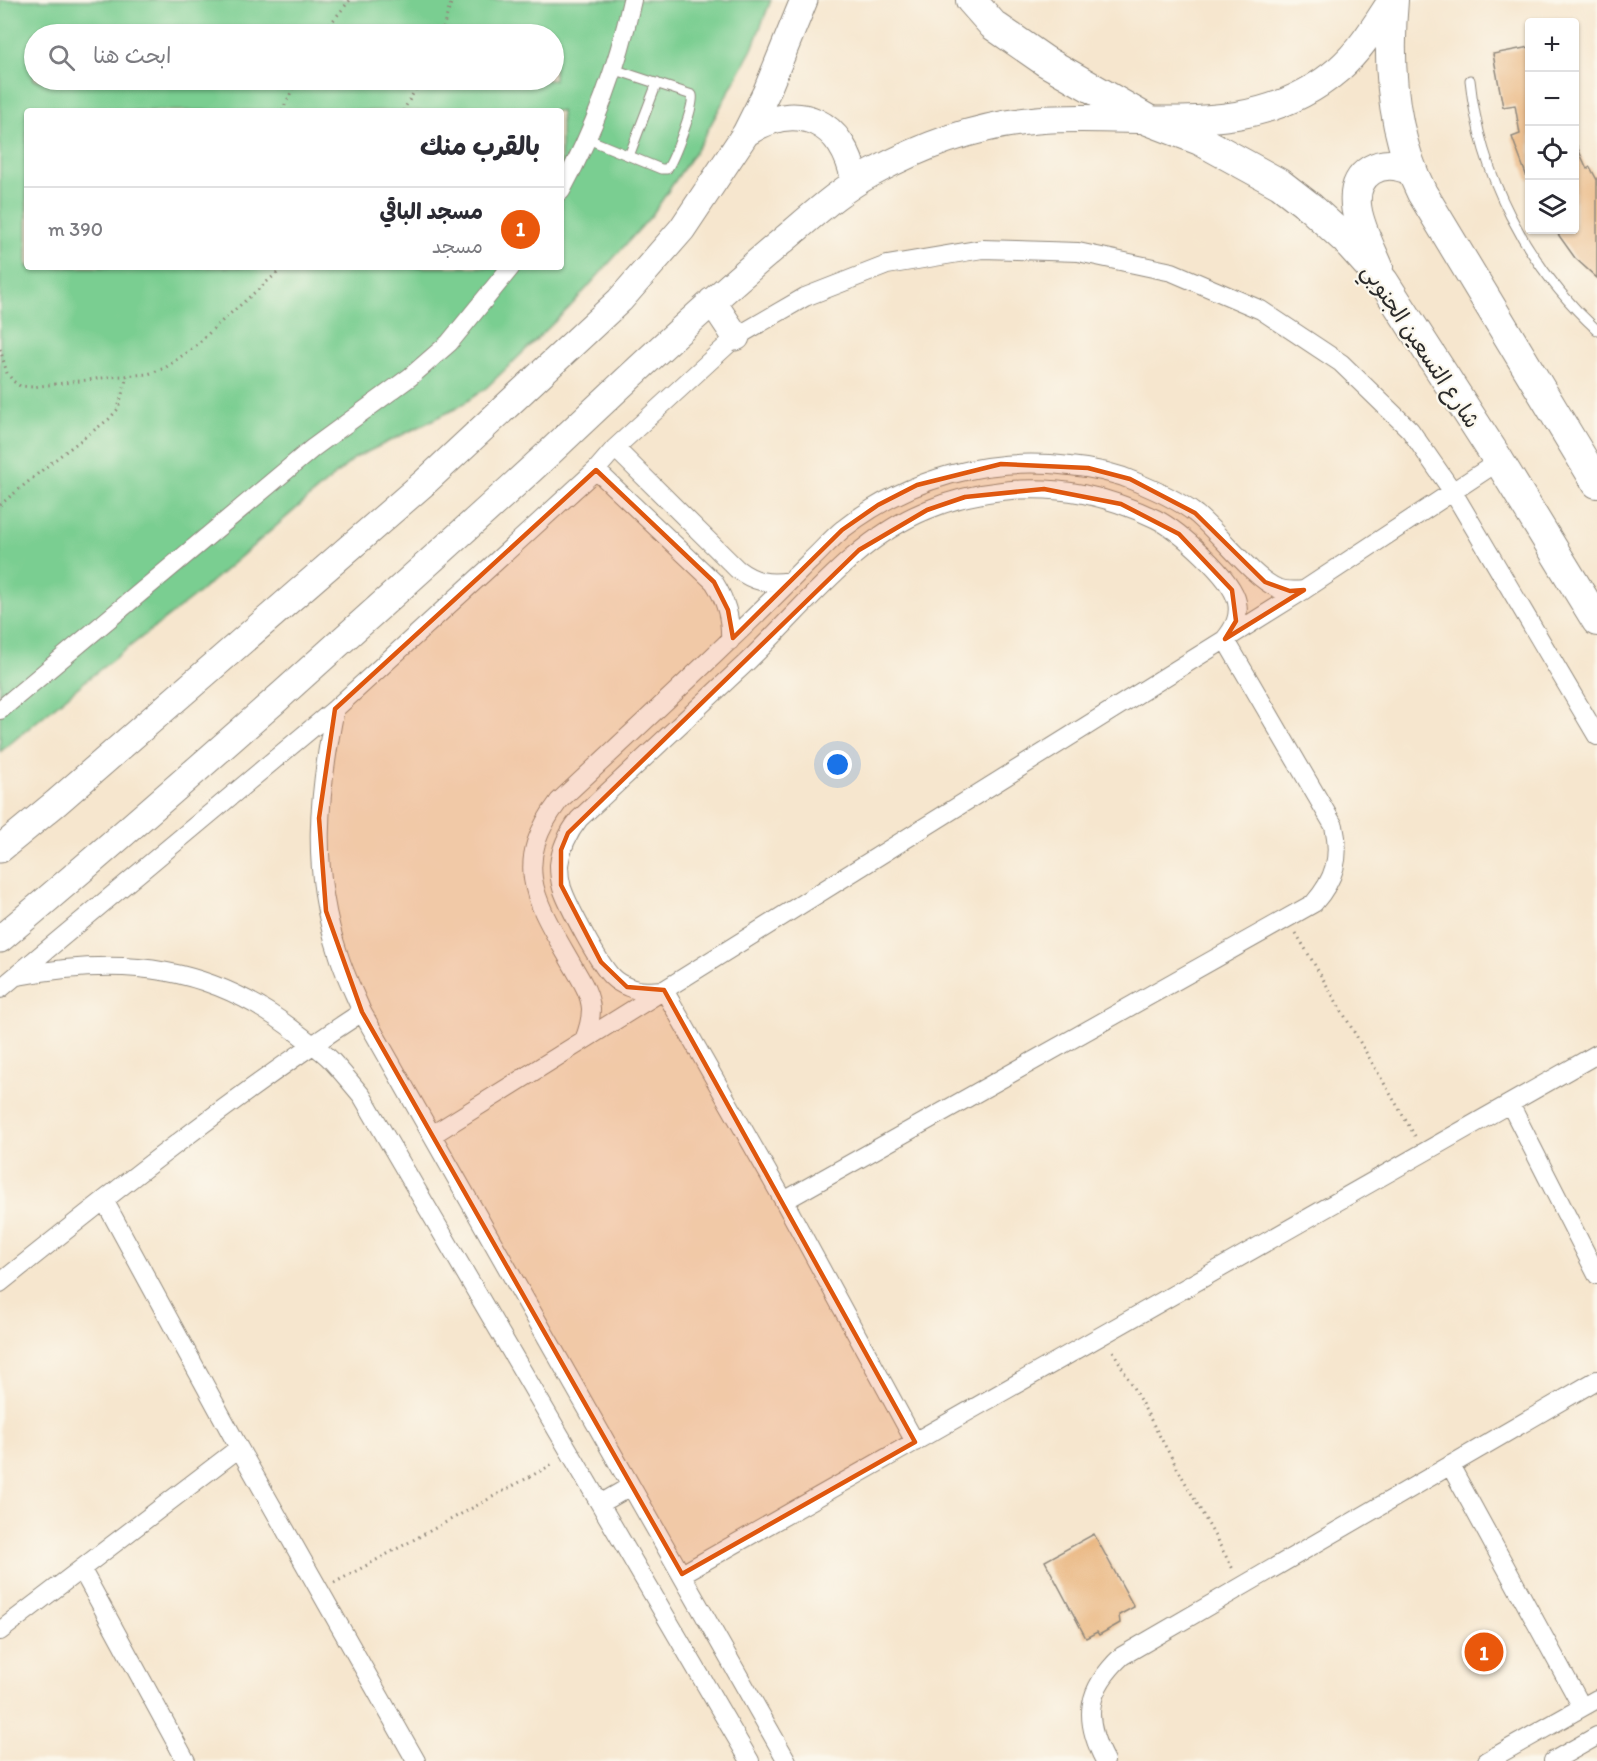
<!DOCTYPE html>
<html lang="ar">
<meta charset="utf-8">
<style>
:root{--surface:#fff;--page:#f2f2f3;--text:#2b2b33;--muted:#7c7c81;--line:#e1e1e2;--accent:#ea580c}
body{margin:0;font-family:Itim,"Playpen Sans Arabic",sans-serif;background:var(--page);color:var(--text);direction:rtl}
.controls{position:absolute;right:18px;top:18px;display:grid;overflow:hidden;border-radius:6px;box-shadow:0 2px 4px #0004}
.controls button{width:54px;height:54px;display:grid;place-items:center;padding:0;border:0;border-bottom:2px solid var(--line);background:var(--surface);color:var(--text);font:30px sans-serif}
.you{position:absolute;left:838px;top:765px;width:21px;height:21px;margin:-15px;border:4px solid #fff;border-radius:50%;background:#1a73e8;box-shadow:0 0 0 9px #1a73e833}
.badge{display:grid;place-items:center;width:39px;height:39px;border-radius:50%;background:var(--accent);color:#fff;font-size:20px;font-weight:700}
.pin{position:absolute;translate:-50% -50%;border:3px solid #fff;box-shadow:0 2px 6px #0006}
.list{margin:0;padding:0;list-style:none}
h2{display:flex;justify-content:space-between;align-items:center;height:78px;margin:0;padding:0 24px;font-size:26px}
h2 small{font-size:20px;font-weight:400;color:var(--muted)}
.list li{display:grid;grid-template-columns:39px 1fr auto;gap:18px;align-items:center;box-sizing:border-box;height:84px;padding:0 24px;border-top:2px solid var(--line)}
.list b{display:block;font-size:22px;white-space:nowrap}
.list p{margin:0;font-size:20px;white-space:nowrap;color:var(--muted)}
.list em{font-size:20px;font-style:normal;color:var(--muted)}
.icon{flex:none;width:33px;height:33px;fill:none;stroke:currentColor;stroke-width:2;stroke-linecap:round;stroke-linejoin:round}
.map{position:relative;flex:none;width:1597px;height:1761px;overflow:hidden;direction:ltr}
.search{position:absolute;background:var(--surface);box-shadow:0 2px 4px #0004;left:24px;top:24px;width:540px;height:66px;display:flex;align-items:center;gap:15px;box-sizing:border-box;padding:0 21px;border-radius:33px;color:var(--muted);font-size:22px}
.panel{position:absolute;background:var(--surface);box-shadow:0 2px 4px #0004;left:24px;top:108px;width:540px;height:162px;border-radius:6px;direction:rtl}
.map>svg:first-child{display:block}
</style>
<div class="map">
<svg width="1597" height="1761" viewBox="0 0 1597 1761">
<rect width="100%" height="100%" fill="#fbf7ec"/>
<filter id="ink" filterUnits="userSpaceOnUse"><feTurbulence type="fractalNoise" baseFrequency=".0167" numOctaves="2"/><feDisplacementMap in="SourceGraphic" scale="12" xChannelSelector="R" yChannelSelector="G"/><feConvolveMatrix kernelMatrix="1 2 1 2 8 2 1 2 1" color-interpolation-filters="sRGB"/></filter>
<filter id="wash" filterUnits="userSpaceOnUse"><feTurbulence type="fractalNoise" baseFrequency=".008" numOctaves="4" result="noise"/><feDisplacementMap in="SourceGraphic" scale="24" xChannelSelector="R" yChannelSelector="G"/><feGaussianBlur stdDeviation="1.35" result="paint"/><feColorMatrix in="noise" values="0 0 0 0 0 0 0 0 0 0 0 0 0 0 0 0 0 1.4 0 .05"/><feComposite in="paint" operator="in"/></filter>
<g filter="url(#wash)">
<rect width="100%" height="100%" fill="#f6e6ce"/>
<path fill="#7ace91" stroke="#527c5e" stroke-width="1.5" fill-rule="evenodd" d="M0 0H771L752 49 700 144 652 215 569 308 486 388 457 408 355 458 195 596 89 678 0 752ZM34 34H554V80H34ZM27 111H561V267H27Z"/>
<g id="blocks">
<path fill="#eab883" d="M1530 47V179L1528 180 1512 137 1520 134 1515 105 1503 107 1493 54Z
M1575 142 1587 169 1590 167 1597 180V278L1575 258 1555 230H1575Z
M1094 1534 1134 1607 1119 1615 1120 1623 1099 1635 1097 1632 1086 1638 1045 1561Z"/>
</g>
</g>
<g filter="url(#ink)">
<use href="#blocks" fill-opacity="0" stroke="#90887c" stroke-width="1.5"/>
<g fill="none" stroke-linecap="round" stroke-linejoin="round">
<g stroke="#90887c" stroke-width="11">
<path id="lane" d="M1470 80C1480 175 1526 265 1597 330
M588 139 661 169H667C674 159 695 105 692 95L613 69
M629 156 657 83"/>
</g>
<g stroke="#90887c" stroke-width="20">
<path id="street" d="M561 191C593 132 618 66 632 0
M615 448 737 569C754 582 769 585 790 581
M596 470 714 582C726 601 731 618 730 641
M335 709C318 796 310 870 339 956 345 975 354 993 362 1012L787 1761
M0 710 313 448 410 377 449 343 511 267
M18 976C124 956 213 965 300 1035 310 1043 323 1051 332 1061 342 1072 352 1084 362 1096L750 1761
M0 989 335 709 596 470 615 448 736 337 805 297 887 265 982 249 1078 252 1172 272 1261 310 1341 363 1410 430 1453 492 1597 736
M584 1040C588 1030 591 1020 591 1009 590 993 581 980 573 966 538 904 509 867 559 801 616 748 673 695 729 641 757 615 783 588 810 561 821 551 831 539 843 529 908 478 988 456 1070 466 1092 468 1116 473 1136 482 1157 491 1178 500 1196 514 1218 532 1254 579 1277 588 1285 591 1294 591 1304 590
M1510 1104 1597 1275
M432 1135 1304 590 1499 461
M104 1200 239 1448 416 1761
M784 1201 1314 903C1335 879 1341 857 1334 826L1225 639C1234 628 1240 617 1237 602 1232 577 1178 530 1156 519 1133 508 1108 499 1083 494 1032 484 975 490 927 510 855 539 803 608 748 661 692 714 635 766 579 819 568 833 561 847 559 865 559 872 560 881 562 888 568 906 599 964 612 977 616 981 623 985 628 987 639 992 652 991 664 990L784 1201 915 1442
M0 1283C117 1189 236 1094 362 1012
M1450 1465 1582 1707
M600 1504 631 1486
M82 1570 186 1761
M682 1574 1597 1054
M0 1631 239 1448
M1105 1761C1082 1718 1087 1689 1122 1656L1597 1380
M1487 1761 1597 1699
M1553 1761 1597 1736"/>
</g>
<g stroke="#90887c" stroke-width="29">
<path id="secondary" d="M746 133C798 99 844 121 855 182
M712 301 736 337
M0 849 56 803 424 483 620 300 682 229 746 133 766 93 804 0
M0 939C94 861 185 780 277 699 368 617 459 536 549 453 623 383 697 313 775 247 806 222 836 192 872 173 923 145 978 125 1037 120 1141 111 1251 145 1339 69 1361 50 1376 24 1392 0"/>
</g>
<g stroke="#90887c" stroke-width="32">
<path id="primary" d="M971 0 993 25 1045 61 1148 120 1200 140 1280 184 1311 208 1346 240 1383 281 1499 461 1597 621
M1393 0C1387 66 1392 133 1422 193L1597 483
M1378 267C1367 240 1338 191 1371 170 1384 162 1397 164 1411 170"/>
</g>
<path stroke="#90887c" stroke-width="3" stroke-dasharray="1.5 4.5" stroke-linecap="butt" d="M322 34 350 0
M441 34 452 0
M282 111 297 80
M403 111 421 80
M0 349 7 373 13 381 20 386 33 387 110 377 148 374 165 368 197 345 215 327 284 267
M0 505 52 462 109 419 118 409 127 376
M1296 933 1415 1136
M1113 1351 1234 1571
M334 1583 555 1463"/>
<use href="#lane" stroke="#fff" stroke-width="9"/>
<use href="#street" stroke="#fff" stroke-width="18"/>
<use href="#secondary" stroke="#fff" stroke-width="27"/>
<use href="#primary" stroke="#fff" stroke-width="30"/>
</g>
</g>
<path fill="#df570e" fill-opacity="0.2" stroke="#df570e" stroke-width="4.5" stroke-linejoin="round" d="M1001 464 1088 468 1130 479 1195 513 1265 582 1290 591 1304 590 1225 639 1236 621 1232 590 1179 534 1121 504 1044 489 965 497 927 510 859 550 568 833 561 850V885L601 962 627 987 664 990 915 1442 682 1574 362 1012 326 911 319 818 335 709 596 470 714 582 728 610 733 638 842 530 878 505 917 485Z"/>
<g text-anchor="middle" dominant-baseline="central" stroke-width="4.5" stroke-linejoin="round" paint-order="stroke">
<g font-size="22" fill="#2b2b2b" stroke="#fbf7ec">
<text transform="translate(1421 346) rotate(56)">شارع التسعين الجنوبي</text>
</g>
</g>
</svg>
<div class="controls">
<button>+</button>
<button>−</button>
<button><svg class="icon" aria-label="locate" viewBox="0 0 24 24"><circle cx="12" cy="12" r="6"/><path d="M12 2v4M12 18v4M2 12h4M18 12h4"/></svg></button>
<button><svg class="icon" aria-label="layers" viewBox="0 0 24 24"><path d="M12 4l9 5-9 5-9-5zM3 14l9 5 9-5"/></svg></button>
</div>
<div class="you"></div>
<div class="pin badge" style="left:1484px;top:1652px">1</div>
<div class="search"><svg class="icon" aria-label="search" viewBox="0 0 24 24"><circle cx="10" cy="10" r="6"/><path d="M15 15l6 6"/></svg>ابحث هنا</div>
<section class="panel">
<h2>بالقرب منك<small></small></h2>
<ul class="list">
<li><span class="badge">1</span><div><b>مسجد الباقي</b><p>مسجد</p></div><em>390 m</em></li>
</ul>
</section>
</div>
